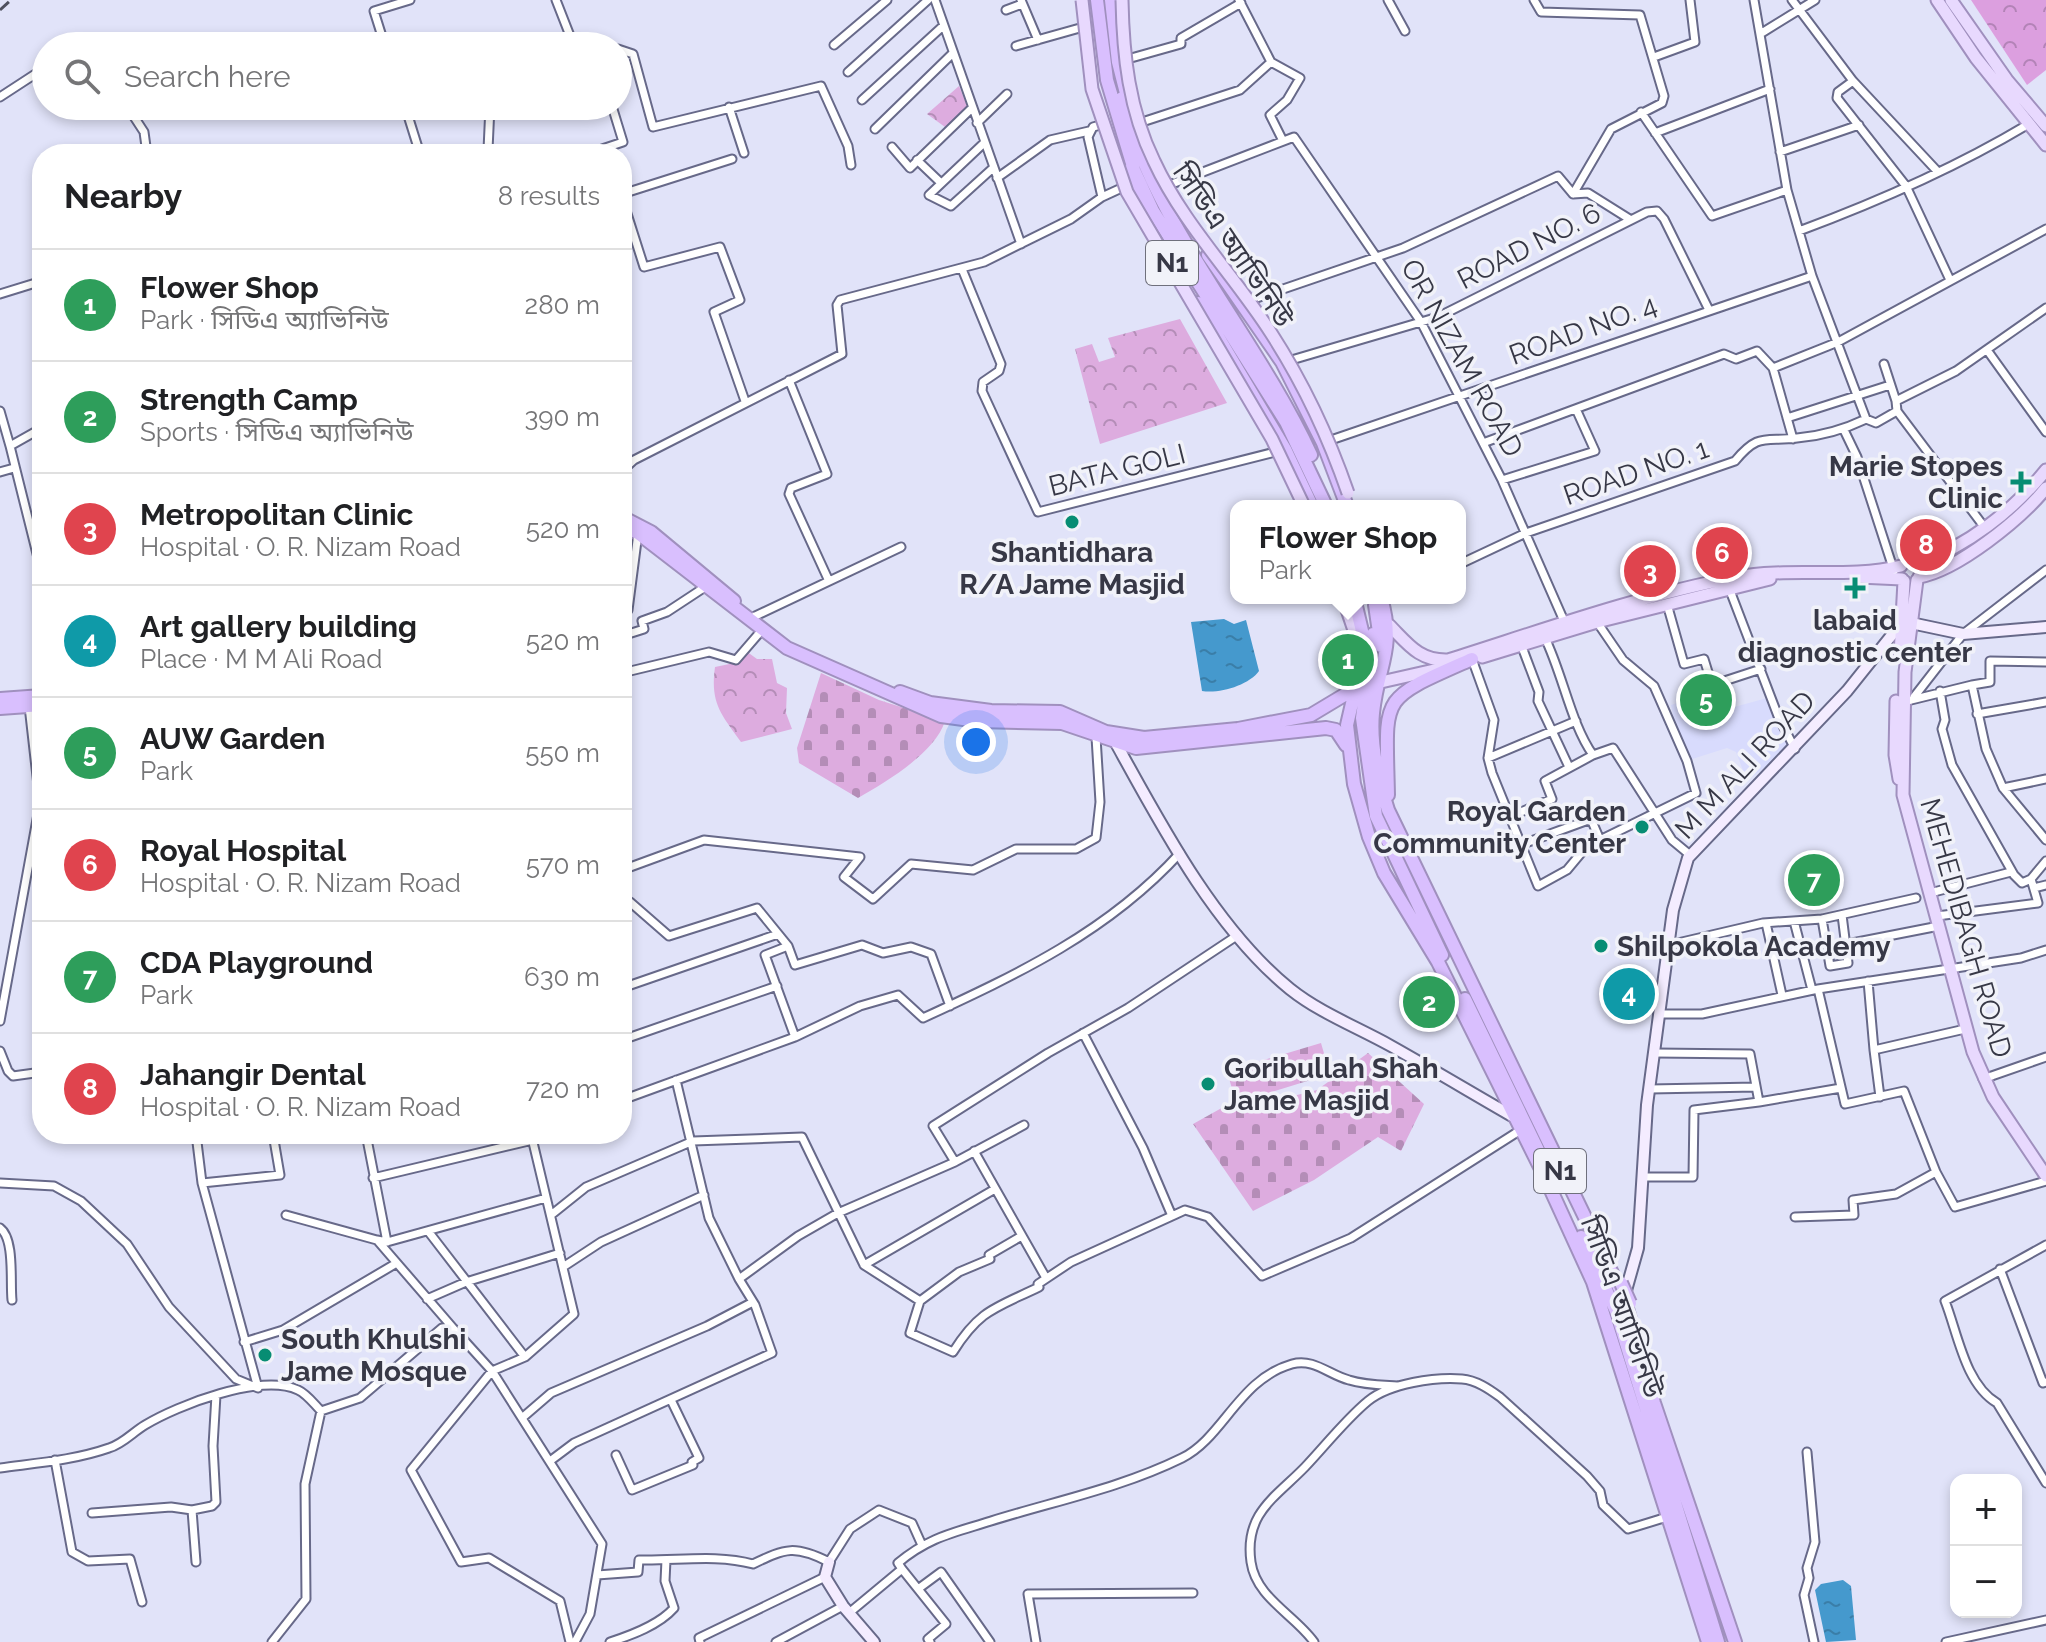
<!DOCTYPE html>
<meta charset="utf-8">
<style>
:root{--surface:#fff;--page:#f6f6f6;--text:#202124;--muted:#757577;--line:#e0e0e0;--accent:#b45309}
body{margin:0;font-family:Raleway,"Noto Sans Bengali",sans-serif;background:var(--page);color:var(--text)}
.controls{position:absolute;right:24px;bottom:24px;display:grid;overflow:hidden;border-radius:16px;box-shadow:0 4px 12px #0003}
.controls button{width:72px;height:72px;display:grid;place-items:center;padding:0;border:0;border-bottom:2px solid var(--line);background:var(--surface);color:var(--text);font:40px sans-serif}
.you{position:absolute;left:976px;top:742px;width:28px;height:28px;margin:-20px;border:6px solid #fff;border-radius:50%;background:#1a73e8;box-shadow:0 0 0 12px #1a73e833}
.badge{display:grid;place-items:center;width:52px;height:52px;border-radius:50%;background:var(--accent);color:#fff;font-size:26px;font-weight:700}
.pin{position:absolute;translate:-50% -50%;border:4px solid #fff;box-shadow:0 2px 8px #0006}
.popup{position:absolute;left:1230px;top:500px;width:236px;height:104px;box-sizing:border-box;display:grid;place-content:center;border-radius:16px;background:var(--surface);filter:drop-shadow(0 2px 6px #0005);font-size:26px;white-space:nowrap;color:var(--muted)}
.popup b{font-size:30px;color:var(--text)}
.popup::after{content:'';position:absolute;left:50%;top:100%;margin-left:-16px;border:16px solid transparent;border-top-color:var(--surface)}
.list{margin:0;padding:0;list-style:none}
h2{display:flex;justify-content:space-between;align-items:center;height:104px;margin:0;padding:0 32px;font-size:34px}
h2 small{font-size:26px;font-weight:400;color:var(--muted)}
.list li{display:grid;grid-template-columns:52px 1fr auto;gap:24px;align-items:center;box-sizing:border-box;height:112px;padding:0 32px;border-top:2px solid var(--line)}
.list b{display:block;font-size:30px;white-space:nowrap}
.list p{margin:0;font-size:26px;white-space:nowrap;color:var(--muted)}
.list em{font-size:26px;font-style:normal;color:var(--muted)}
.icon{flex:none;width:44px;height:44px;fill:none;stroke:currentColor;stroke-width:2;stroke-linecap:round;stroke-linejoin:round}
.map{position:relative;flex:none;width:2046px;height:1642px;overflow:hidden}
.search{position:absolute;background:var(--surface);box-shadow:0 4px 12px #0003;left:32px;top:32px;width:600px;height:88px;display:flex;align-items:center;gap:20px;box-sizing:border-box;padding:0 28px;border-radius:44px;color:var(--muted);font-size:30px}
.panel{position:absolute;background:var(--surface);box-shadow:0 4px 12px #0003;left:32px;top:144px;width:600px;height:1000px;border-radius:32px}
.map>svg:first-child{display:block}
</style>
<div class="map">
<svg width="2046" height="1642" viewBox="0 0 2046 1642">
<defs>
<pattern id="forest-crowns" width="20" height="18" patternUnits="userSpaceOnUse" patternTransform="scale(2)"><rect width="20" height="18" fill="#dc9fdf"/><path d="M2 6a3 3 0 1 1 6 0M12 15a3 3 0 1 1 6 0" fill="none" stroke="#b383b7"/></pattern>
<pattern id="cemetery-stones" width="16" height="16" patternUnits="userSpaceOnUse" patternTransform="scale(2)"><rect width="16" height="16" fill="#ddacdf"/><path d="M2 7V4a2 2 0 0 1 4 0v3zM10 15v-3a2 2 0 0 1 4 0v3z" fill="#b48db7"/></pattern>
<pattern id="park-crowns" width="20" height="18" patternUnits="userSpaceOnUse" patternTransform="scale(2)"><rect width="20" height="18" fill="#ddacdf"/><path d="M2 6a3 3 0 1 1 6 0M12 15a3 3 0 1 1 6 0" fill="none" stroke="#b48db7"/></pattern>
<pattern id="water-ripples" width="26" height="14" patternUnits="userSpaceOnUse" patternTransform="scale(2)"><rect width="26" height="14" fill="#4599cd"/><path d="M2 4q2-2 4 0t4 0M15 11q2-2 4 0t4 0" fill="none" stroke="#3a7ea8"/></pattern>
</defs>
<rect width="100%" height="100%" fill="#e1e3f9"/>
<path fill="#d8dbfd" d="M1720 689 1727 709 1767 698 1772 702 1790 748 1747 781 1736 752 1727 748 1689 760 1674 720 1671 705Z"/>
<path fill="url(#forest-crowns)" d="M1971 0H2046V70L2027 85Z"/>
<path fill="url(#cemetery-stones)" d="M821 673 879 700 945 721C935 753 886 782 858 798L799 763 797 748Z
M1321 1043 1330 1074 1236 1103 1227 1071Z
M1368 1053 1424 1104 1401 1151 1378 1137 1314 1180 1253 1211 1193 1124 1227 1105 1233 1111 1317 1090Z"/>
<path fill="url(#park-crowns)" d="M959 86 968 108 945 127 927 114Z
M1180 319 1227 403 1100 444 1075 349 1092 344 1099 362 1115 357 1108 338Z
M746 651 757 659H772L777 683 787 688 786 713 792 729 741 742C721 714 710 703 715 667L739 662Z
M1696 700a10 10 0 1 1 20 0a10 10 0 1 1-20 0Z
M1810 856 1832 863 1817 904 1796 897Z"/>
<path fill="url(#water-ripples)" d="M1224 619 1234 624 1246 620 1259 671C1249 685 1220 694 1202 691L1191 622Z
M1843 1580 1851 1586 1856 1640 1826 1642 1815 1590 1821 1584Z"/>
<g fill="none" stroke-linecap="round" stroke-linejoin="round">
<g stroke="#676989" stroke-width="11">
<path id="street" d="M556 0 574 46
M935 0 1021 244
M1021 0 1038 40
M1239 0 1271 62 1300 78 1287 100 1270 115 1282 139
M1388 0 1405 31
M1534 0 1541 12 1640 15 1664 96 1662 103 1611 129 1573 194
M1754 0 1787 190 1812 276 1866 419
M1792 0 1853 81 1938 172
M1006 10 1022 4
M1760 34 1815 0
M834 45 887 0
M385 46 374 11 410 0
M1016 46 1087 26
M618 49 633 54 653 127 821 86 848 146 851 165
M1654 57 1695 42 1690 0
M1124 60 1181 44V38L1241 3
M848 72 928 0
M1853 81 1838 92 1837 98 1906 186 1950 280
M0 97 46 67
M862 100 943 26
M127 106 144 132 147 154
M405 106 420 154
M729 107 744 153
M1641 112 1712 216 1787 190
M977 123 1007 94
M1136 124 1240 90 1271 62
M875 129 952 54
M1655 133 1770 89
M984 143 929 195 951 206 993 168
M892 147 910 168 972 108
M488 150 490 106
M1780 152 1859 125
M434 154 457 150 506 154
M601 154 602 149 623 142 612 106
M917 160 940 182
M997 178 1050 140 1089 131
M1164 187 1294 137 1421 322 1502 480 1564 621
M622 194 732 159
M1102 197 1128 185
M622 198 644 267 720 247 740 300 714 312 745 401
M1799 231C1877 202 1955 168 2027 125
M962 269 1001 364 999 371 983 382 982 391 1038 512 1279 451
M0 294 42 281
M1248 301 1403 248 1558 176 1573 194 1588 193 1631 220
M1987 350 2046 432
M1288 361 1438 317 1647 212 1657 211 1664 219 1709 310
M1884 364 1896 401
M1773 368 1793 439
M789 380 827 474 791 488 789 494 828 579
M0 411 10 446
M1897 411 1985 528
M1787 418 1890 385
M42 428 10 446 42 574
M1844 430 1857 457 1894 571
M1325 442 1812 276
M1483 443 1724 354 1736 359 1757 351 1773 368 1838 342 2046 229
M622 471 634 460 842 354 837 305 840 300 984 262 1071 219 1102 197 1088 137 1093 127 1104 124
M0 472 14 468
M1502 480 1595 451 1576 409
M1460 564 1526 533 1735 461C1759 432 1765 442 1797 438 1822 436 1843 430 1866 419L1876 423 1897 411 1896 401 1956 371 2046 308
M1729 588 1778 716 1795 749
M1667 604 1684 664 1704 659 1712 685 1761 669
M622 612 628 610 638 533
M749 619 901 547
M622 636 644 629 642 621 667 612 705 587
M1545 638C1563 675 1571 724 1593 755
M1522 647 1539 692 1538 701 1569 767
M1472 659 1494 720 1488 758 1492 773 1538 886 1567 870 1582 852 1600 840 1696 793 1687 761 1654 686 1623 660 1597 622
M622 673 709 652 736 660 761 631
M1972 685 1990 682V661L2046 662
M1940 691 1945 720 1942 729 1952 765 2014 875 2022 883 2031 879
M1914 697 1963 634 2046 570
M1903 702 1972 685 1986 749 2003 788 2046 840
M1977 714 2046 702
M1488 758 1576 721
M2003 788 2046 779
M1509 817 1552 799 1545 781 1593 755 1613 748 1672 840 1690 855
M1520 845 1591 819 1600 840
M622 870 704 840 860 857 844 877 873 899 911 864 973 870 1016 849H1076L1096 838 1100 802 1096 737
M2034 888 2046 885
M1930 893 2011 872
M622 902H630L669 936 757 908 788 946
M1937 916 2038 903 2031 879 2046 861
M1822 919 1830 966 1848 963 1842 915
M1794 921 1812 990
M1766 923 1782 995
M1847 944 1939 926
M1669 945 1763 923 1822 919 1916 898
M1868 981 1874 1050 1965 1029
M622 988 778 934
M1660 1014H1702L1818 989 2021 958 2046 950
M0 1021 40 803 29 706
M795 1037 765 955 788 946 795 965 862 945 883 953 911 947 931 954 950 1006
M622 1040 777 986
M1874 1050 1880 1097
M0 1051 8 1071 13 1076 42 1072
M1983 1079 2046 1057
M676 1080 709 1218 739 1279
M1650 1089 1756 1087
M622 1100 795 1037 860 1006 898 995 923 1018C1018 974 1108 932 1180 853
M1759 1102 1841 1088
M196 1134 202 1183 258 1388
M366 1134 387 1242
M974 1151 1046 1278
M955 1162 1024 1125
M1936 1172 1955 1207 2046 1181
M1643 1177H1693L1694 1110 1759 1102 1750 1054 1655 1053
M373 1178 533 1140
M0 1183 54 1186 81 1201 127 1244 169 1307 236 1379 258 1388
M202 1183 280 1175 273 1134
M286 1215 377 1240
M551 1215 586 1187 693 1141 802 1137 864 1265 995 1189
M1172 1216 1185 1210 1208 1217 1262 1276 1351 1238 1519 1131
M1795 1217 1854 1215 1853 1200 1896 1194 1936 1172 1904 1091 1845 1104 1818 989
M0 1228C15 1239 10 1282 12 1300
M428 1231 525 1357
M2046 1245 1945 1301C1958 1334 1965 1384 1997 1403L2046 1483
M864 1265 920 1301 959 1272 990 1259 989 1255 1020 1237
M563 1267 601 1242 704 1195
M2000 1269 2043 1383 2046 1382
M427 1299 466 1282 560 1253
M920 1301 910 1333 953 1352C980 1309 996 1308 1039 1287L1038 1284 1071 1262 1172 1216 1143 1148 1083 1033
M453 1328 377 1240 387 1242 546 1198
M244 1342 283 1330 395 1264
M522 1418 551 1393 707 1326 753 1302
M1807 1452 1815 1542 1807 1568 1809 1578 1804 1595 1814 1642
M616 1455 632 1490 693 1465 692 1462 699 1458 671 1400
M55 1460 72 1552 88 1561 130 1559 142 1602
M550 1461 574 1443 772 1353 755 1305 739 1279 798 1236 838 1213 955 1162 933 1126 1048 1053 1128 1008 1238 935
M0 1468C36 1463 75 1460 109 1448 123 1444 133 1432 145 1425 178 1405 261 1373 298 1390 307 1394 314 1404 321 1411L360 1398 442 1328H453L492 1371 525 1357 574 1314 531 1134
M92 1513 171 1507 192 1510
M196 1562 192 1510 212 1506 216 1502 213 1446 216 1395
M902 1569 946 1624 928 1639 930 1642
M597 1575 638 1572 639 1560C677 1561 717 1554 753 1564 786 1548 795 1545 829 1562L850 1529 879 1510 912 1523 921 1543
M918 1589 941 1572 990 1642
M849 1613 902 1569 898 1563C929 1537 953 1533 991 1521 1055 1501 1121 1488 1182 1458 1223 1438 1239 1379 1292 1364 1314 1358 1329 1375 1349 1380 1365 1385 1380 1385 1397 1386
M272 1642 306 1599 305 1484 321 1411
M570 1642 560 1601 489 1558 461 1562 411 1470 492 1371 602 1544 590 1614 575 1642
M610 1642C632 1635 659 1625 674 1608L665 1581 666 1560
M700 1642 699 1638 825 1577
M776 1642 843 1606
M1036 1642 1028 1594 1193 1593
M1314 1642C1295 1615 1256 1598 1251 1562 1244 1513 1276 1497 1305 1467 1325 1446 1346 1419 1368 1401 1390 1383 1435 1377 1462 1379 1476 1380 1489 1389 1500 1397L1587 1476 1600 1491 1603 1505 1628 1529 1667 1517
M1946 1642 2046 1620"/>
</g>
<g stroke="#676989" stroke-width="14">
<path id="secondary" d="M1911 623 1963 634 2046 627
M1117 745C1162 827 1216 929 1290 989 1320 1013 1357 1027 1391 1046 1432 1069 1472 1093 1512 1116
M1625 1294 1638 1248 1647 1105 1673 910 1688 858 1847 691 1895 631 1901 626 1908 628
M829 1562 825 1577 843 1606 874 1642"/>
</g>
<g stroke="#a090be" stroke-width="15">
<path id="primary" d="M1937 0 1976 58 2046 145
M1951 0 2007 80 2046 126
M1916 565C1967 546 2012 512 2046 470
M1859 577 1902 579
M1919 577C1958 570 2021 519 2046 488
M1917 580 1905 672 1903 795 1973 1052 1993 1097 2046 1176
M1343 598 1360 648
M1389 625C1408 644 1419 661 1448 660 1543 630 1638 596 1736 577 1791 567 1848 579 1901 566
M1900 655 1904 581
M1482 657 1597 622 1770 579
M1381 682 1443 668
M1896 701 1895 755 1899 779"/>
</g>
<g stroke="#a090be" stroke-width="16">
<path id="highway" d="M1097 0 1107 80 1134 170 1153 211 1286 422 1326 506
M1111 0 1118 62 1129 105
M1122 98C1154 226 1255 334 1311 455
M1124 171 1142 208
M1208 255 1282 362 1323 443 1347 506
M1198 303 1285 449 1312 506
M622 517 651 532 734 601
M622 526 638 533 787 648 941 716 978 721 1062 723 1136 748 1326 728 1336 730 1346 745
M1354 598 1362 631 1363 656 1347 725 1354 784 1369 837 1384 873 1438 962 1545 1177 1593 1282 1708 1642
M1381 598C1396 650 1378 664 1373 713 1370 745 1378 779 1388 810L1624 1298 1654 1403 1735 1642
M1375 605 1381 646
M1373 634 1362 718 1376 816 1442 955
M900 692 930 703 991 711 1060 712 1106 732 1144 738 1238 729 1311 715 1356 688
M0 699 42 696
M0 708 42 705
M1388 795C1386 693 1377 701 1472 659
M1465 999 1539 1152
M1581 1237 1616 1311 1718 1642"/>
</g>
<use href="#street" stroke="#fff" stroke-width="7"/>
<use href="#secondary" stroke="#f4ecff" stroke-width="10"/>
<use href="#primary" stroke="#e8d9fe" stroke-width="11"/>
<use href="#highway" stroke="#d9bffe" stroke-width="12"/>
<path stroke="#4e4f5e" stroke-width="3" stroke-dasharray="12 6" stroke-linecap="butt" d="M0 10 11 0"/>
<g stroke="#a090be" stroke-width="15" stroke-linecap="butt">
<path id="primary-bridge" d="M1082 0 1092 89 1127 192 1272 439 1304 506
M1122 0C1123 55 1129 110 1154 161 1183 224 1234 275 1271 333 1304 384 1328 435 1348 493"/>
</g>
<g stroke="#a090be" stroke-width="16" stroke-linecap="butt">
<path id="highway-bridge" d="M1621 1283 1630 1303"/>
</g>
<use href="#primary-bridge" stroke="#e8d9fe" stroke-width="11"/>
<use href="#highway-bridge" stroke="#d9bffe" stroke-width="12"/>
</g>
<g fill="#078d73" stroke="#f1f2f9" stroke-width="3">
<path d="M2017 470h8v8h8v8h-8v8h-8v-8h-8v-8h8z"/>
<circle cx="1072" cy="522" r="8"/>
<path d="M1851 576h8v8h8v8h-8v8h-8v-8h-8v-8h8z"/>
<circle cx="1642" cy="827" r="8"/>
<circle cx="1601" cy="946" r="8"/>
<circle cx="1208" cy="1084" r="8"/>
<circle cx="265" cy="1355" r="8"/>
</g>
<g text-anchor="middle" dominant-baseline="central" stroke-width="7" stroke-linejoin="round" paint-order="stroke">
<g fill="#f1f2f9" stroke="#6f707c" stroke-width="2">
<rect x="1146" y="241" width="52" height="44" rx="6"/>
<rect x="1534" y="1149" width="52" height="44" rx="6"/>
</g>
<g font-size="26" font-weight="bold" fill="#373846">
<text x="1172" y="263">N1</text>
<text x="1560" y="1171">N1</text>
</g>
<g font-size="28" fill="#373846" stroke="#f1f2f9">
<text transform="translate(1233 245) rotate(56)">সিডিএ অ্যাভিনিউ</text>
<text transform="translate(1529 246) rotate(-27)">ROAD NO. 6</text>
<text transform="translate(1583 330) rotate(-20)">ROAD NO. 4</text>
<text transform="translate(1462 358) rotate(61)">OR NIZAM ROAD</text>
<text transform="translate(1117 470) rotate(-14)">BATA GOLI</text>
<text transform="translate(1636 472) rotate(-19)">ROAD NO. 1</text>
<text transform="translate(1745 765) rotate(-47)">M M ALI ROAD</text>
<text transform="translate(1966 928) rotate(74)">MEHEDIBAGH ROAD</text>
<text transform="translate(1622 1307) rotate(70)">সিডিএ অ্যাভিনিউ</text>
</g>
<g font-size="28" font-weight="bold" fill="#373846" stroke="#f1f2f9" text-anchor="start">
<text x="2003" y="466" text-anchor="end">Marie Stopes<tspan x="2003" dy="32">Clinic</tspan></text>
<text x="1072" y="552" text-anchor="middle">Shantidhara<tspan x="1072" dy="32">R/A Jame Masjid</tspan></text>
<text x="1855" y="620" text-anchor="middle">labaid<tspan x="1855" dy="32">diagnostic center</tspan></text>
<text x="1626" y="811" text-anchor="end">Royal Garden<tspan x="1626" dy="32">Community Center</tspan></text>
<text x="1617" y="946">Shilpokola Academy</text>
<text x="1224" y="1068">Goribullah Shah<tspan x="1224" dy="32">Jame Masjid</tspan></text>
<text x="281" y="1339">South Khulshi<tspan x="281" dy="32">Jame Mosque</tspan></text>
</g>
</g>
</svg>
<div class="controls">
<button>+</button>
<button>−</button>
</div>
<div class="you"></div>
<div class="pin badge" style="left:1348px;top:660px;background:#2e9e5b">1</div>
<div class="popup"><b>Flower Shop</b>Park</div>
<div class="pin badge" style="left:1429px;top:1002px;background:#2e9e5b">2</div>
<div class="pin badge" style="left:1650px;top:571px;background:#e0444e">3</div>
<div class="pin badge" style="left:1629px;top:994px;background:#0f9aa8">4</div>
<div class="pin badge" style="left:1706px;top:700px;background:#2e9e5b">5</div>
<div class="pin badge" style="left:1722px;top:553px;background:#e0444e">6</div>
<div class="pin badge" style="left:1814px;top:880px;background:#2e9e5b">7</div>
<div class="pin badge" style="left:1926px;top:545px;background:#e0444e">8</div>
<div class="search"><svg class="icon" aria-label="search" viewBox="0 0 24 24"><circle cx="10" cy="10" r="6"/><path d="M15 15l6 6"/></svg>Search here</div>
<section class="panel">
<h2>Nearby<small>8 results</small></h2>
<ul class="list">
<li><span class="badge" style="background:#2e9e5b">1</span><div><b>Flower Shop</b><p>Park · সিডিএ অ্যাভিনিউ</p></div><em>280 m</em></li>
<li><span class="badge" style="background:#2e9e5b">2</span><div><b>Strength Camp</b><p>Sports · সিডিএ অ্যাভিনিউ</p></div><em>390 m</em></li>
<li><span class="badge" style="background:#e0444e">3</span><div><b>Metropolitan Clinic</b><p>Hospital · O. R. Nizam Road</p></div><em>520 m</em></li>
<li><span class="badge" style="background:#0f9aa8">4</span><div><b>Art gallery building</b><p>Place · M M Ali Road</p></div><em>520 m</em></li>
<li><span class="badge" style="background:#2e9e5b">5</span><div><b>AUW Garden</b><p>Park</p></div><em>550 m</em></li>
<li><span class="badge" style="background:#e0444e">6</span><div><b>Royal Hospital</b><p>Hospital · O. R. Nizam Road</p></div><em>570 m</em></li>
<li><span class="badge" style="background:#2e9e5b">7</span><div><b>CDA Playground</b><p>Park</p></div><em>630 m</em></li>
<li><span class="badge" style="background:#e0444e">8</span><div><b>Jahangir Dental</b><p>Hospital · O. R. Nizam Road</p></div><em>720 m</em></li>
</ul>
</section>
</div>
